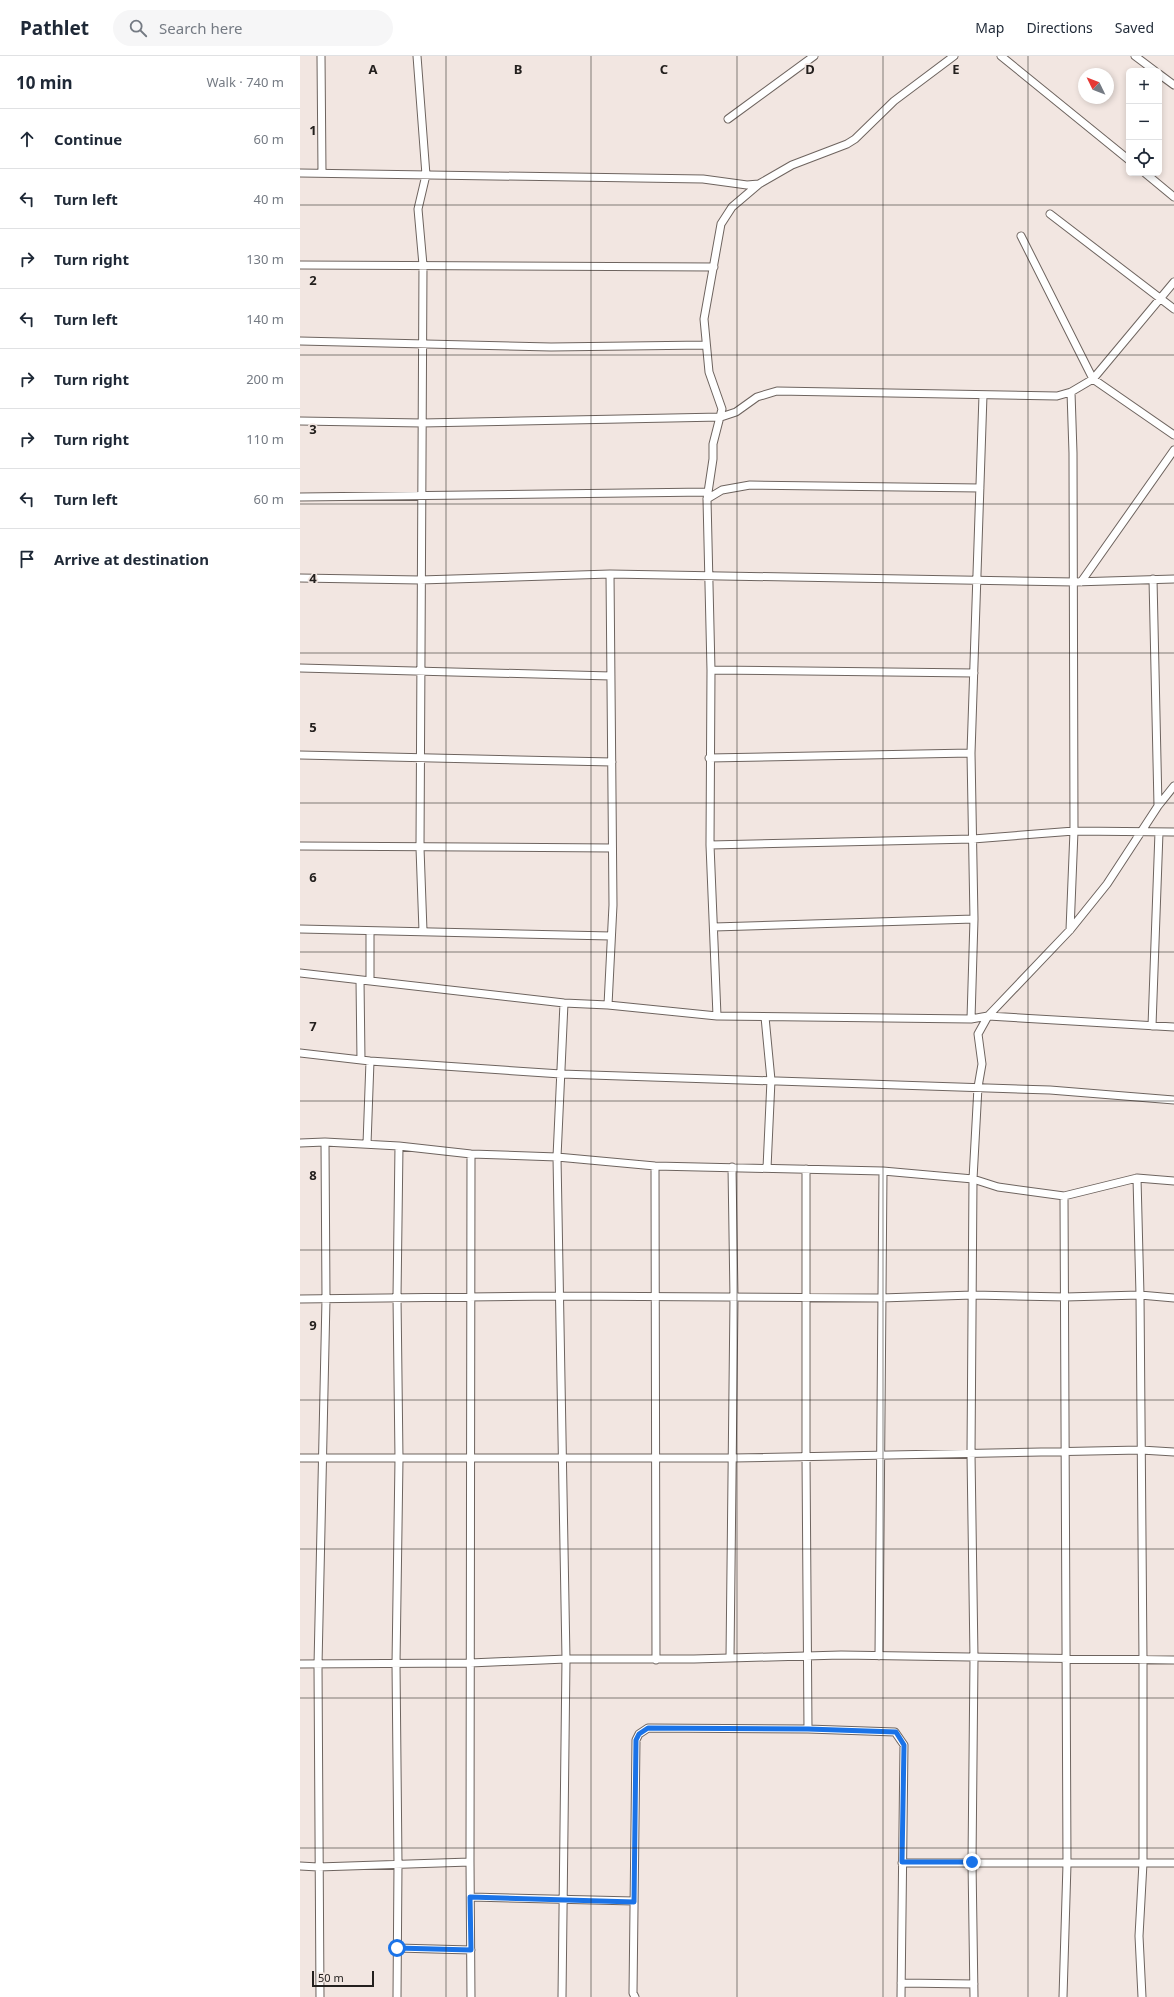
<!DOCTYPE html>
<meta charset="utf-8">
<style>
:root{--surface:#fff;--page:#f6f6f7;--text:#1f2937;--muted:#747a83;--line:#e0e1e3}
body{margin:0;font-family:"Noto Sans",sans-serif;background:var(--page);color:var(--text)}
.controls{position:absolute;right:12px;top:12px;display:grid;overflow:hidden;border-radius:6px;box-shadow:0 2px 6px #0003}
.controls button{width:36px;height:36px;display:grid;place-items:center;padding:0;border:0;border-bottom:1px solid var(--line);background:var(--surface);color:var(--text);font:20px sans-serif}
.compass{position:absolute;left:778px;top:12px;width:36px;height:36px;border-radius:50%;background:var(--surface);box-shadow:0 2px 6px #0003;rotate:313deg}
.scale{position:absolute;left:12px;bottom:10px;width:62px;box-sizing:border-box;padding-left:4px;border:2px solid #24201e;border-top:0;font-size:11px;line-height:14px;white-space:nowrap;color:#24201e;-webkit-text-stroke:3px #f2e6e1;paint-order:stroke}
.stop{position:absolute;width:12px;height:12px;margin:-9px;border:3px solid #1a73e8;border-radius:50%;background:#fff}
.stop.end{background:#1a73e8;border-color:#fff;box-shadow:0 1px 4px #0008}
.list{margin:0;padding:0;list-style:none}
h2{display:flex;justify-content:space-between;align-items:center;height:52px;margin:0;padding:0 16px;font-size:17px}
h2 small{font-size:13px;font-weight:400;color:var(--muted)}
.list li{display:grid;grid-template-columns:26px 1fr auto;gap:12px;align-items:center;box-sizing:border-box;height:60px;padding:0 16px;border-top:1px solid var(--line)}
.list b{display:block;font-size:15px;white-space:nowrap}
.list em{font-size:13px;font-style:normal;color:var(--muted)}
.icon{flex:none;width:22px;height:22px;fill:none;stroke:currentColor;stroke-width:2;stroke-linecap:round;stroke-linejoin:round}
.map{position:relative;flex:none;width:874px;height:1941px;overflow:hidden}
header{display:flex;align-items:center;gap:24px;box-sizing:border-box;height:56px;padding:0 20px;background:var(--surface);border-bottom:1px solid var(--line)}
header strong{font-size:19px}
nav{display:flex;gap:22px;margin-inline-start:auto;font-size:14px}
.search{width:280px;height:36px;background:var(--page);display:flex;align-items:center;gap:10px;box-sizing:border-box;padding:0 14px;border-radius:22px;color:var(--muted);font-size:15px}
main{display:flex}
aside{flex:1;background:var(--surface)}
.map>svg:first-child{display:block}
</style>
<header>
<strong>Pathlet</strong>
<div class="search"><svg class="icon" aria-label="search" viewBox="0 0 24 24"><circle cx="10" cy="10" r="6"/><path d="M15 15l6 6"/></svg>Search here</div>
<nav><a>Map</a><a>Directions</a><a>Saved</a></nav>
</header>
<main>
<aside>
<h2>10 min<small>Walk · 740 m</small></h2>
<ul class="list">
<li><svg class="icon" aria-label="ahead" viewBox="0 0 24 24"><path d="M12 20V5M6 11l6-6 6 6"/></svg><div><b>Continue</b></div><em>60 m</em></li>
<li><svg class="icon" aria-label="left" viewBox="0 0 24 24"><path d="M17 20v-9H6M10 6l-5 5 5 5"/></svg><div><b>Turn left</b></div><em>40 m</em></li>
<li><svg class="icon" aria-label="right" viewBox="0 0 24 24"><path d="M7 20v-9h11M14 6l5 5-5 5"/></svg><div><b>Turn right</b></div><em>130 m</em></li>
<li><svg class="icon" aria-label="left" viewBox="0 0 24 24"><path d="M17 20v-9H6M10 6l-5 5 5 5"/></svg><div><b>Turn left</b></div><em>140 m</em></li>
<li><svg class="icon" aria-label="right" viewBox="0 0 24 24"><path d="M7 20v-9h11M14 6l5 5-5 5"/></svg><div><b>Turn right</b></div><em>200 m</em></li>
<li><svg class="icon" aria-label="right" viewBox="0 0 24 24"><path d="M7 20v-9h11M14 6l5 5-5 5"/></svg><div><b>Turn right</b></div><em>110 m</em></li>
<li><svg class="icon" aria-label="left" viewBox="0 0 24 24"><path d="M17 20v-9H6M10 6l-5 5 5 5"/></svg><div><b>Turn left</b></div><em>60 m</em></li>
<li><svg class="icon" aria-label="arrive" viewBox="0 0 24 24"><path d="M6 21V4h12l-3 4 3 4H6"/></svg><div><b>Arrive at destination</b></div></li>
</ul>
</aside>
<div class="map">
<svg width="874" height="1941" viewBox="0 0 874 1941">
<rect width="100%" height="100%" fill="#f2e6e1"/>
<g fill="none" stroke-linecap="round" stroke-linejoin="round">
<g stroke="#6e645f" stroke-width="9">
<path id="minor" d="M21 0 22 116
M117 0 126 119 118 153 123 209 120 792 123 875
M701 0 829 104
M835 0 855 15
M859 18 874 29
M428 63 514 0
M0 117 403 123 447 129 459 128 492 109 547 88 555 83 594 45 654 0
M845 117 874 141
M750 158 874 253
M721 180 793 323 874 379
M0 209 414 211
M0 285 251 291 406 289
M0 365 122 367 421 361 436 356 457 341 477 335 757 340 771 336 793 323 874 226
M0 441 408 436
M407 443 422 434 450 429 680 432
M0 522 120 524 310 518 774 526 874 523
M853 523 858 750
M781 526 874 394
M0 612 311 620
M411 614 674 617
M0 699 312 706
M409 702 671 697
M410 789 673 783 774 775 874 776
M0 790 312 792
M414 871 674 863
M0 873 311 880
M770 874 774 775 773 397 771 336
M70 876V925
M0 917 264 947 308 949 417 960 671 963 688 960 874 971
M60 924 61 1004
M308 949 313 849 310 518
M417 960 410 789 411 614 407 443 413 403V388L422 353 409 316 404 263 421 168 432 151 459 128
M465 961 471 1024 467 1112
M671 963 674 863 671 697 683 339
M852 970 859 776
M0 997 70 1005 261 1018 750 1034 874 1044
M0 1087 25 1086 99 1090 171 1098 257 1101 355 1110 583 1115 673 1123 698 1131 764 1140 837 1122 874 1125
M67 1088 70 1005
M171 1098 170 1806 171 1941
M355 1110 356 1604
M506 1113V1401L508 1673
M837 1122 840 1239 843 1604V1807L839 1880 842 1941
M0 1243 260 1240 581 1242 673 1239 765 1241 840 1239 874 1242
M0 1402H433L841 1394 874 1396
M579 1600 583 1115
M430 1602 434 1242 432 1111
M0 1608 170 1607 266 1603H394L541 1599 874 1604
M602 1807H874
M0 1810 18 1811 170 1806
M171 1841 334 1845
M97 1892 171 1894
M601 1927 674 1928
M20 1941 18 1609 26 1243 25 1086
M97 1941 98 1808 96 1608 99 1403 97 1241 99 1090
M262 1941 266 1603 257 1101 264 947
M335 1941 333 1937 336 1684 339 1678 348 1672 508 1673 595 1676 604 1689 601 1941
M674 1941 672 1806 674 1602 671 1398 673 1123 678 1031 682 1008 678 978 688 960 770 874 807 828 858 750 874 730
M763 1941 767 1808 764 1140"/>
</g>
<use href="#minor" stroke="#fff" stroke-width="7"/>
</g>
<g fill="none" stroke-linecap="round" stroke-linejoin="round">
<path stroke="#1a73e8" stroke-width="5" d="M97 1892 171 1894 170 1841 334 1846 336 1684 339 1678 348 1672 508 1673 596 1676 604 1689 602 1806H672"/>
</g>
<path fill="none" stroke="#24201e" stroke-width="1" stroke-opacity="0.55" d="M146 0V1941M291 0V1941M437 0V1941M583 0V1941M728 0V1941M0 149H874M0 299H874M0 448H874M0 597H874M0 747H874M0 896H874M0 1045H874M0 1194H874M0 1344H874M0 1493H874M0 1642H874M0 1792H874"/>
<g font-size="13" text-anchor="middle" font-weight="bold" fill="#24201e" stroke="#f2e6e1" stroke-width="3.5" stroke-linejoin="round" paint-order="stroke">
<text x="73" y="18">A</text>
<text x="218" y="18">B</text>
<text x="364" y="18">C</text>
<text x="510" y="18">D</text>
<text x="656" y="18">E</text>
<text x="13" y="79">1</text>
<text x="13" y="229">2</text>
<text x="13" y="378">3</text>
<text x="13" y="527">4</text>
<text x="13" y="676">5</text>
<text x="13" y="826">6</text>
<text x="13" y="975">7</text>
<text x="13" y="1124">8</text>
<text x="13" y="1274">9</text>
</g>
</svg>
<div class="controls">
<button>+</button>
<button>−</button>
<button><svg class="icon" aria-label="locate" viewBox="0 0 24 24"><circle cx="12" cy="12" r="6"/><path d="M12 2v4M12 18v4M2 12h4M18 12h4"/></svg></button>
</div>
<svg class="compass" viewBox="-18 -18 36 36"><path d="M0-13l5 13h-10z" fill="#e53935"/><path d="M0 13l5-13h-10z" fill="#747a83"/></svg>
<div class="scale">50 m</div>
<div class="stop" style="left:97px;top:1892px"></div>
<div class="stop end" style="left:672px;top:1806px"></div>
</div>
</main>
